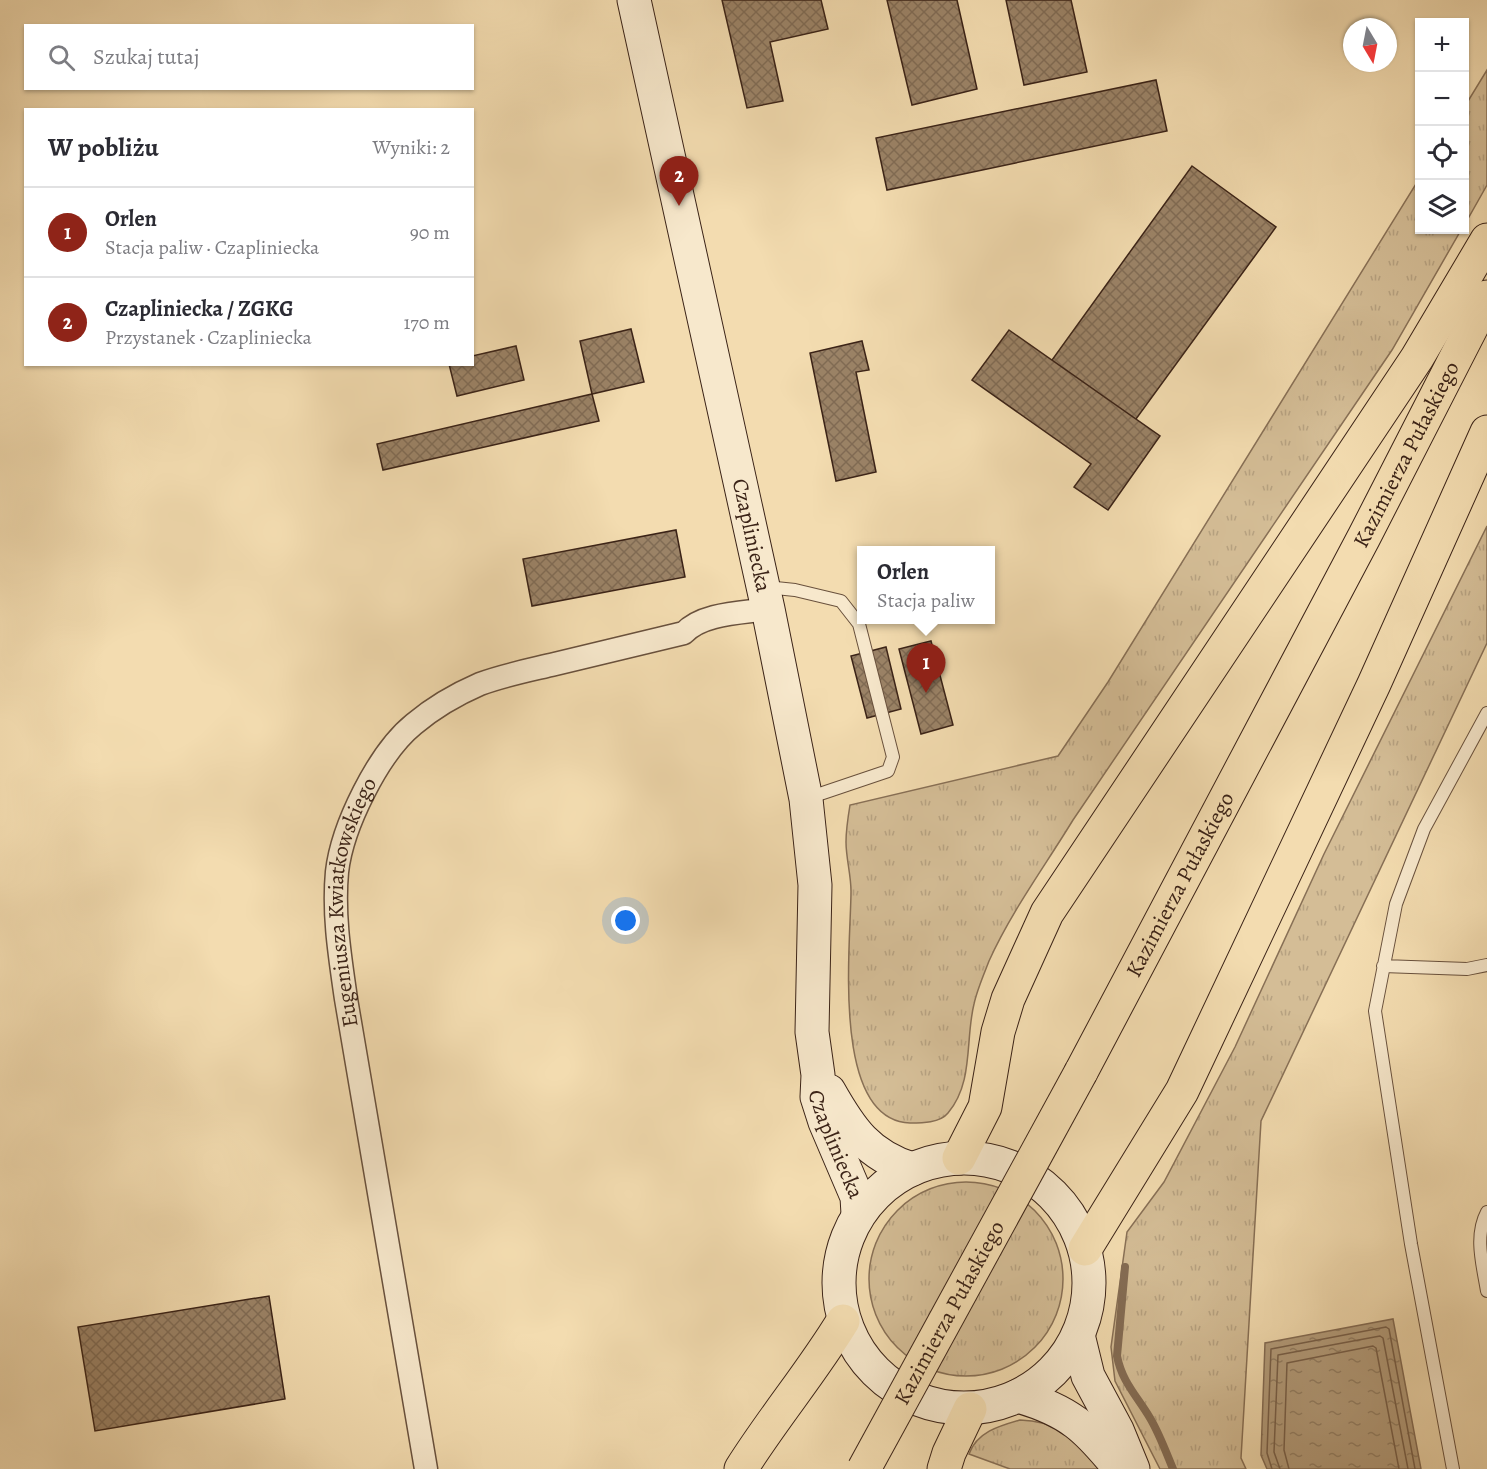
<!DOCTYPE html>
<html lang="pl">
<meta charset="utf-8">
<style>
:root{--surface:#fff;--page:#f2f2f3;--text:#2b2b33;--muted:#7c7c81;--line:#e1e1e2;--accent:#8f2418}
body{margin:0;font-family:Alegreya,serif;background:var(--page);color:var(--text)}
.controls{position:absolute;right:18px;top:18px;display:grid;overflow:hidden;border-radius:0px;box-shadow:0 2px 4px #0004}
.controls button{width:54px;height:54px;display:grid;place-items:center;padding:0;border:0;border-bottom:2px solid var(--line);background:var(--surface);color:var(--text);font:30px sans-serif}
.compass{position:absolute;left:1343px;top:18px;width:54px;height:54px;border-radius:50%;background:var(--surface);box-shadow:0 2px 4px #0004;rotate:170deg}
.you{position:absolute;left:626px;top:921px;width:21px;height:21px;margin:-15px;border:4px solid #fff;border-radius:50%;background:#1a73e8;box-shadow:0 0 0 9px #1a73e833}
.badge{display:grid;place-items:center;width:39px;height:39px;border-radius:50%;background:var(--accent);color:#fff;font-size:20px;font-weight:700}
.pin{position:absolute;translate:-50% -50px;filter:drop-shadow(0 2px 3px #0008)}
.pin::after{content:'';position:absolute;top:32px;width:21px;height:18px;background:inherit;clip-path:polygon(0 0,100% 0,50% 100%)}
.popup{position:absolute;left:857px;top:546px;width:138px;height:78px;box-sizing:border-box;display:grid;place-content:center;border-radius:0px;background:var(--surface);filter:drop-shadow(0 2px 4px #0005);font-size:20px;white-space:nowrap;color:var(--muted)}
.popup b{font-size:22px;color:var(--text)}
.popup::after{content:'';position:absolute;left:50%;top:100%;margin-left:-12px;border:12px solid transparent;border-top-color:var(--surface)}
.list{margin:0;padding:0;list-style:none}
h2{display:flex;justify-content:space-between;align-items:center;height:78px;margin:0;padding:0 24px;font-size:26px}
h2 small{font-size:20px;font-weight:400;color:var(--muted)}
.list li{display:grid;grid-template-columns:39px 1fr auto;gap:18px;align-items:center;box-sizing:border-box;height:90px;padding:0 24px;border-top:2px solid var(--line)}
.list b{display:block;font-size:22px;white-space:nowrap}
.list p{margin:0;font-size:20px;white-space:nowrap;color:var(--muted)}
.list em{font-size:20px;font-style:normal;color:var(--muted)}
.icon{flex:none;width:33px;height:33px;fill:none;stroke:currentColor;stroke-width:2;stroke-linecap:round;stroke-linejoin:round}
.map{position:relative;flex:none;width:1487px;height:1469px;overflow:hidden}
.search{position:absolute;background:var(--surface);box-shadow:0 2px 4px #0004;left:24px;top:24px;width:450px;height:66px;display:flex;align-items:center;gap:15px;box-sizing:border-box;padding:0 21px;border-radius:0px;color:var(--muted);font-size:22px}
.panel{position:absolute;background:var(--surface);box-shadow:0 2px 4px #0004;left:24px;top:108px;width:450px;height:258px;border-radius:0px}
.map>svg:first-child{display:block}
</style>
<div class="map">
<svg width="1487" height="1469" viewBox="0 0 1487 1469">
<defs>
<pattern id="grass-tufts" width="24" height="20" patternUnits="userSpaceOnUse" patternTransform="scale(1.5)"><rect width="24" height="20" fill="#d4bd96"/><path d="M3 7l-1-3M5 7V3M7 7l1-3M15 17l-1-3M17 17v-4M19 17l1-3" fill="none" stroke="#b7a281"/></pattern>
<pattern id="water-ripples" width="26" height="14" patternUnits="userSpaceOnUse" patternTransform="scale(1.5)"><rect width="26" height="14" fill="#b49d7c"/><path d="M2 4q2-2 4 0t4 0M15 11q2-2 4 0t4 0" fill="none" stroke="#948065"/></pattern>
<pattern id="building-cross-hatch" width="8" height="8" patternUnits="userSpaceOnUse" patternTransform="scale(1.5)"><rect width="8" height="8" fill="#9b8367"/><path d="M0 0l8 8M0 8l8-8" fill="none" stroke="#806b54"/></pattern>
</defs>
<rect width="100%" height="100%" fill="#f3dcb0"/>
<filter id="stains"><feTurbulence type="fractalNoise" baseFrequency=".00333" numOctaves="4"/><feColorMatrix values="0 0 0 0 .2 0 0 0 0 .09 0 0 0 0 .02 0 0 0 .5 -.17"/></filter>
<radialGradient id="worn" r=".72"><stop offset=".6" stop-color="#630" stop-opacity="0"/><stop offset="1" stop-color="#630" stop-opacity=".3"/></radialGradient>
<path fill="url(#grass-tufts)" stroke="#887056" stroke-width="1.5" d="M1487 70V185L1465 224V106Z
M1419 179 1420 230H1461L1392 350 1073 820C1045 866 1011 912 989 961 984 974 977 990 974 1004 965 1040 974 1082 948 1113 940 1123 922 1123 910 1123 830 1120 851 943 851 891 851 875 846 858 846 842 846 830 848 817 850 805L1058 756 1108 682Z
M1487 526V643L1261 1121 1241 1458 1246 1469H1160L1115 1381 1111 1347 1127 1232 1164 1182 1235 1047 1324 854Z
M869 1279a97 97 0 1 1 194 0a97 97 0 1 1-194 0Z
M1020 1420C1064 1422 1073 1440 1103 1469H1010L969 1454C977 1432 999 1426 1020 1420Z"/>
<path fill="url(#water-ripples)" stroke="#846c54" stroke-width="1.5" d="M1393 1319 1421 1469H1267L1261 1455 1265 1343Z"/>
<g fill="none" stroke-linecap="round" stroke-linejoin="round">
<path stroke="#78604a" stroke-width="1.5" d="M1272 1469 1267 1453 1271 1349 1386 1327 1389 1329 1415 1469
M1280 1469 1274 1452 1278 1355 1380 1336 1383 1338 1408 1469
M1289 1469 1284 1450 1287 1363 1373 1346 1376 1348 1399 1469"/>
<path stroke="#846c54" stroke-width="8" d="M1125 1267 1117 1356C1122 1382 1137 1396 1150 1418 1159 1433 1166 1452 1173 1469"/>
</g>
<path fill="url(#building-cross-hatch)" stroke="#3b2317" stroke-width="1.5" d="M722 0H821L828 29 770 42 783 101 747 108Z
M887 0H957L977 89 912 105Z
M1006 0H1071L1087 72 1024 85Z
M1156 80 1167 131 887 190 876 138Z
M1192 166 1276 227 1136 419 1052 360Z
M631 329 644 382 592 394 580 341Z
M1009 330 1160 436 1108 510 1074 487 1091 464 972 380Z
M862 341 869 370 856 372 876 472 836 481 810 353Z
M516 346 524 380 457 396 449 364H472V356Z
M592 394 599 421 383 470 377 444Z
M676 530 685 577 532 606 523 559Z
M931 641 953 725 921 734 899 649Z
M886 647 901 709 867 718 851 656Z
M269 1296 285 1399 95 1431 78 1327Z"/>
<g fill="none" stroke-linecap="round" stroke-linejoin="round">
<g stroke="#69513d" stroke-width="14">
<path id="lane" d="M766 587 795 590 841 601 859 624 893 757 888 771 808 798
M1383 966 1467 969 1487 965
M1487 1212C1474 1236 1483 1266 1487 1291
M1453 1469 1411 1244 1375 1011 1396 904 1424 829 1487 713"/>
</g>
<g stroke="#69513d" stroke-width="25">
<g id="street">
<path id="s1" d="M426 1469 346 999C340 957 333 915 337 872 342 827 378 753 414 724 433 708 457 694 480 684 504 675 530 670 555 664 598 654 641 643 684 633 702 613 742 613 768 609"/>
</g>
</g>
<g stroke="#3b2317" stroke-width="35">
<g id="secondary">
<path id="s2" d="M634 0 768 609 806 799 815 885 812 1032 818 1075 817 1097 825 1122 857 1197 858 1214"/>
<path d="M829 1091C851 1130 868 1155 912 1169"/>
<circle cx="964" cy="1283" r="125"/>
<path d="M1078 1335 1088 1376 1117 1430 1133 1469"/>
<path d="M1018 1396C1070 1411 1087 1428 1120 1469"/>
</g>
</g>
<g stroke="#3b2317" stroke-width="35">
<g id="primary">
<path id="s3" d="M1081 1072 1364 537 1487 297"/>
<path d="M959 1158 985 1107 998 1032 1008 999 1047 913 1417 358 1487 240"/>
<path d="M1085 1249 1182 1091 1374 684 1487 432"/>
<path d="M741 1469C773 1418 812 1372 843 1321"/>
<path d="M944 1469 949 1453 970 1409"/>
</g>
</g>
<use href="#lane" stroke="#f7e8cc" stroke-width="12"/>
<use href="#street" stroke="#f7e8cc" stroke-width="22"/>
<use href="#secondary" stroke="#f7e8cc" stroke-width="33"/>
<use href="#primary" stroke="#f3dcb0" stroke-width="33"/>
<g stroke="#3b2317" stroke-width="35" stroke-linecap="butt">
<g id="primary-bridge">
<path id="s4" d="M864 1469 1081 1072"/>
</g>
</g>
<use href="#primary-bridge" stroke="#f3dcb0" stroke-width="33"/>
</g>
<g text-anchor="middle" dominant-baseline="central" stroke-width="5" stroke-linejoin="round" paint-order="stroke">
<g font-size="22" fill="#3b2317" stroke="#f7e8cc">
<text stroke="none"><textPath href="#s3" startOffset="698">Kazimierza Pułaskiego</textPath></text>
<text stroke="none"><textPath href="#s2" startOffset="548">Czapliniecka</textPath></text>
<text stroke="none"><textPath href="#s3" startOffset="212">Kazimierza Pułaskiego</textPath></text>
<text stroke="none"><textPath href="#s1" startOffset="576">Eugeniusza Kwiatkowskiego</textPath></text>
<text stroke="none"><textPath href="#s2" startOffset="1167">Czapliniecka</textPath></text>
<text stroke="none"><textPath href="#s4" startOffset="178">Kazimierza Pułaskiego</textPath></text>
</g>
</g>
<rect width="100%" height="100%" filter="url(#stains)"/>
<rect width="100%" height="100%" fill="url(#worn)"/>
</svg>
<div class="controls">
<button>+</button>
<button>−</button>
<button><svg class="icon" aria-label="locate" viewBox="0 0 24 24"><circle cx="12" cy="12" r="6"/><path d="M12 2v4M12 18v4M2 12h4M18 12h4"/></svg></button>
<button><svg class="icon" aria-label="layers" viewBox="0 0 24 24"><path d="M12 4l9 5-9 5-9-5zM3 14l9 5 9-5"/></svg></button>
</div>
<svg class="compass" viewBox="-18 -18 36 36"><path d="M0-13l5 13h-10z" fill="#e53935"/><path d="M0 13l5-13h-10z" fill="#7c7c81"/></svg>
<div class="you"></div>
<div class="pin badge" style="left:926px;top:693px">1</div>
<div class="popup"><b>Orlen</b>Stacja paliw</div>
<div class="pin badge" style="left:679px;top:206px">2</div>
<div class="search"><svg class="icon" aria-label="search" viewBox="0 0 24 24"><circle cx="10" cy="10" r="6"/><path d="M15 15l6 6"/></svg>Szukaj tutaj</div>
<section class="panel">
<h2>W pobliżu<small>Wyniki: 2</small></h2>
<ul class="list">
<li><span class="badge">1</span><div><b>Orlen</b><p>Stacja paliw · Czapliniecka</p></div><em>90 m</em></li>
<li><span class="badge">2</span><div><b>Czapliniecka / ZGKG</b><p>Przystanek · Czapliniecka</p></div><em>170 m</em></li>
</ul>
</section>
</div>
